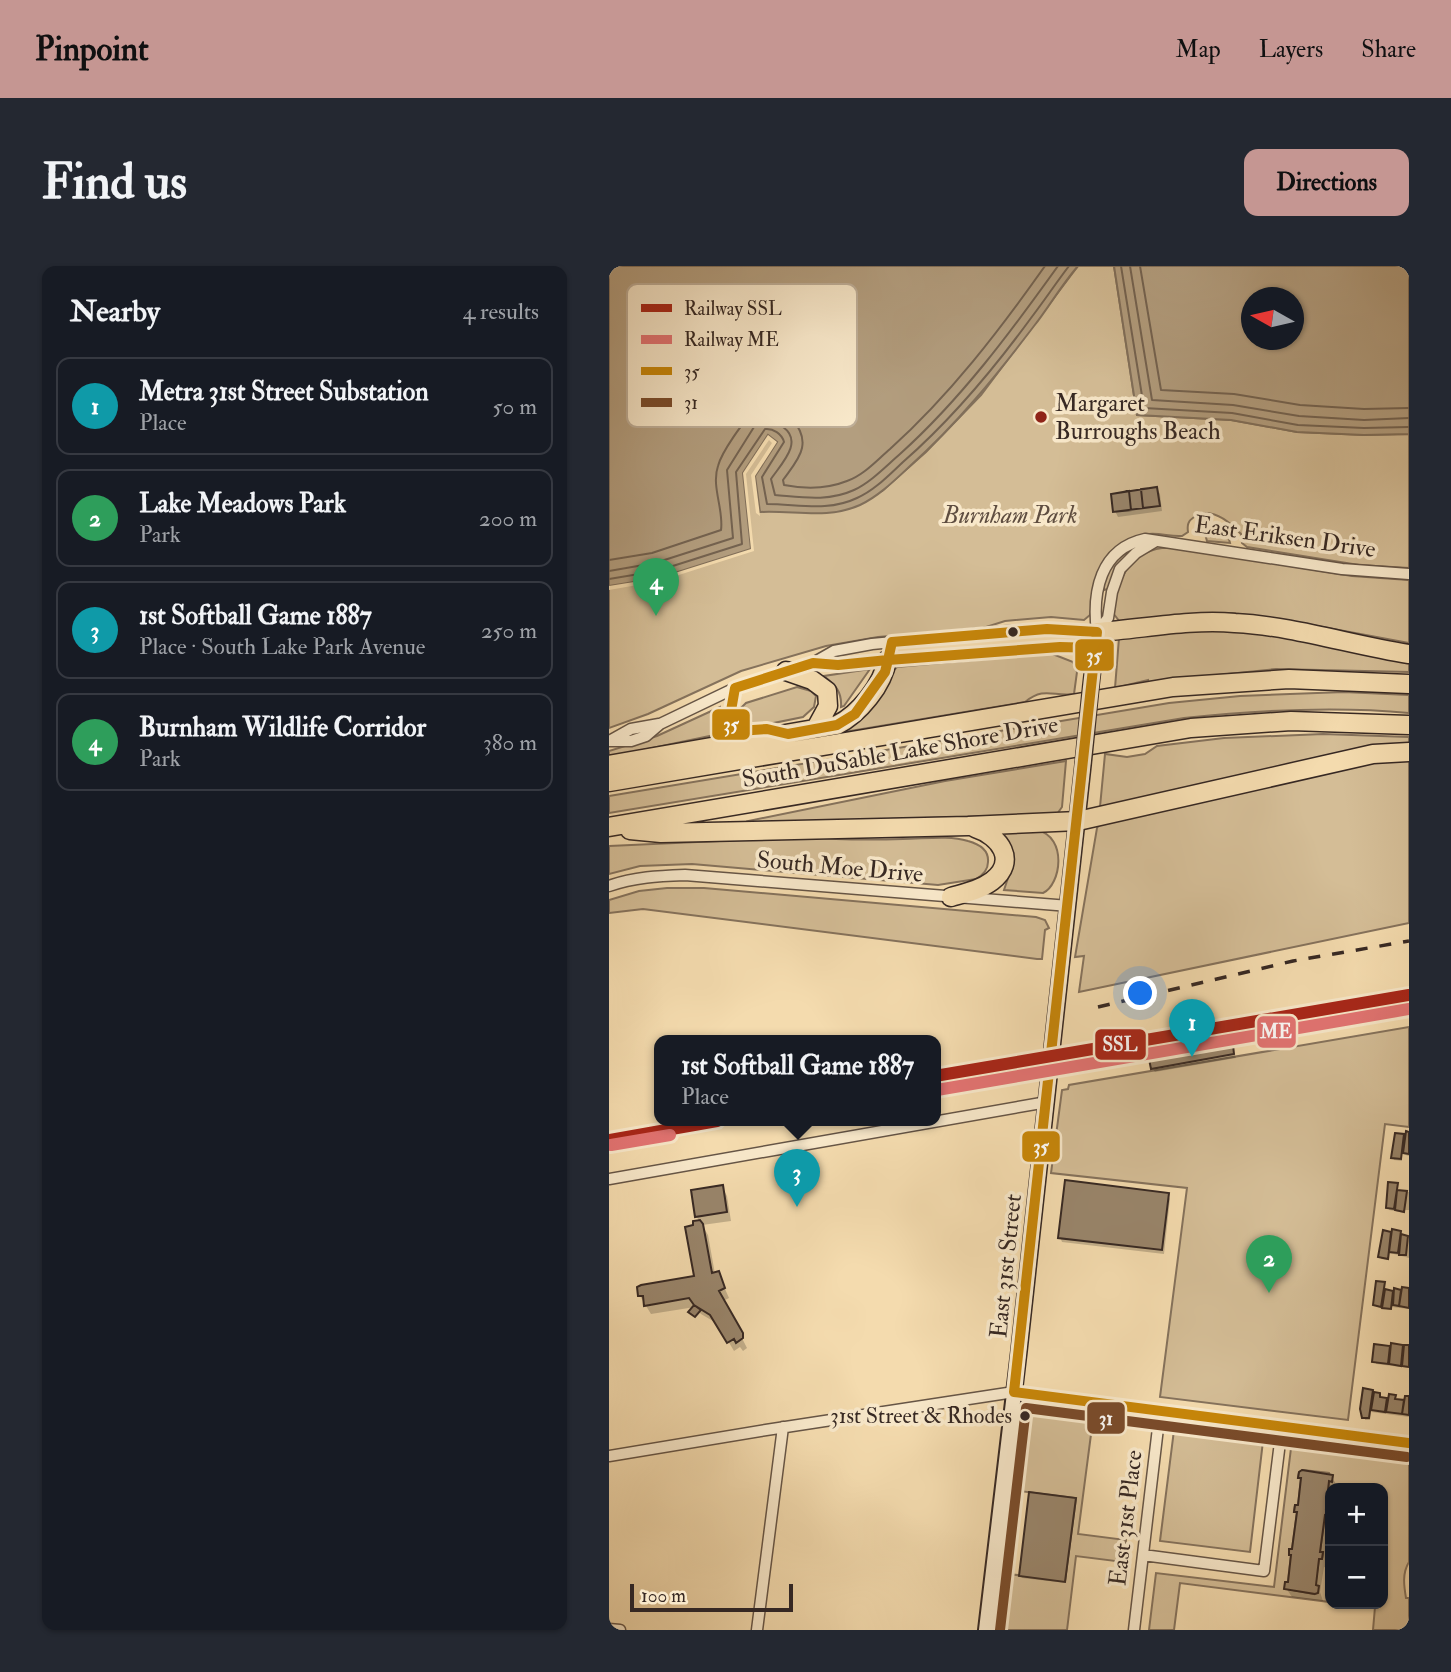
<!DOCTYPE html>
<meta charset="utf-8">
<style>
:root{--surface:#171b24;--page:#242831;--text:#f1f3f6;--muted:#9ea1a6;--line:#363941;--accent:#c59692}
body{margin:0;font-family:"IM FELL Double Pica",serif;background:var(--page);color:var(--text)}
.controls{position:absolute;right:21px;bottom:21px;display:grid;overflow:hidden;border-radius:14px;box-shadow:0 2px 5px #0004}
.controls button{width:63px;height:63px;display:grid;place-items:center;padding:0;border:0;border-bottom:2px solid var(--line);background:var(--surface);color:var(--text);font:35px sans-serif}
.compass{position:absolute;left:632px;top:21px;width:63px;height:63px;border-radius:50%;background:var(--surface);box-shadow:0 2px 5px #0004;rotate:278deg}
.scale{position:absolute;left:21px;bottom:18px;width:163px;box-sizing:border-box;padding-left:7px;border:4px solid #362823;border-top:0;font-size:19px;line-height:24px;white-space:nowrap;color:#362823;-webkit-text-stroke:5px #f8e8ca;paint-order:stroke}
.you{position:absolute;left:532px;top:728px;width:24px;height:24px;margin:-18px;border:5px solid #fff;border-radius:50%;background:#1a73e8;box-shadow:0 0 0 10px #1a73e833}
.badge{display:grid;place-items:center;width:46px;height:46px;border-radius:50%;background:var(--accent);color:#fff;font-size:23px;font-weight:700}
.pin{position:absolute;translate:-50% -58px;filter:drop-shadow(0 2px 4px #0008)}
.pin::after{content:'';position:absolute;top:37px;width:24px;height:21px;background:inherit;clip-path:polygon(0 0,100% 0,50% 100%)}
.popup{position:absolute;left:45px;top:769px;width:287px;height:91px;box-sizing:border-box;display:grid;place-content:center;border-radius:14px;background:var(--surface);filter:drop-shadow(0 2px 5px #0005);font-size:23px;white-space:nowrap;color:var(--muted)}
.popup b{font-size:26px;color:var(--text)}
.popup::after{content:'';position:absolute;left:50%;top:100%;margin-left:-14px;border:14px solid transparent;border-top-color:var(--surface)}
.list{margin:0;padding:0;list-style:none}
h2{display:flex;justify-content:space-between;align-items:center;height:91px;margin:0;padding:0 28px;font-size:30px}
h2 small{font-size:23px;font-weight:400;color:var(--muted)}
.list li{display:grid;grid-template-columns:46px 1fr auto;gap:21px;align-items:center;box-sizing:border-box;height:98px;margin:0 14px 14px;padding:0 14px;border:2px solid var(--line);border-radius:14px}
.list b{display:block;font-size:26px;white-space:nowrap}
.list p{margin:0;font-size:23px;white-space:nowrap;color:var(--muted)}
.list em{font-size:23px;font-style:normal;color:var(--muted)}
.map{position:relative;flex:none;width:800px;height:1364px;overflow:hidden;border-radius:14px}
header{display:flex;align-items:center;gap:42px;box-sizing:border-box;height:98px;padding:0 35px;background:var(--accent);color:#111}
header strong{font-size:33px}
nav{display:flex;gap:38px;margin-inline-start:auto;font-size:24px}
.intro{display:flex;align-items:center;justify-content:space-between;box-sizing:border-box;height:168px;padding:0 42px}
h1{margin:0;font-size:49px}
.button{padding:18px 32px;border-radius:14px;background:var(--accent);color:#111;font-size:24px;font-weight:700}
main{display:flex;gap:42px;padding:0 42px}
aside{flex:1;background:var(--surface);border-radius:14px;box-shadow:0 2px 5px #0004}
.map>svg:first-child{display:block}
</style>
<header>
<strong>Pinpoint</strong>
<nav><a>Map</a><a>Layers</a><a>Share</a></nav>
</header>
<div class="intro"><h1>Find us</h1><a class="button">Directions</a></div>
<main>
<aside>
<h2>Nearby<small>4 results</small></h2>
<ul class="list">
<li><span class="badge" style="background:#0f9aa8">1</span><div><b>Metra 31st Street Substation</b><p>Place</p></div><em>50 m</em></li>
<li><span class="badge" style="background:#2e9e5b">2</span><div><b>Lake Meadows Park</b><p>Park</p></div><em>200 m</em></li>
<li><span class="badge" style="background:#0f9aa8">3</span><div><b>1st Softball Game 1887</b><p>Place · South Lake Park Avenue</p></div><em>250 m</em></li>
<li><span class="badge" style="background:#2e9e5b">4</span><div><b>Burnham Wildlife Corridor</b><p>Park</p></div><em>380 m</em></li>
</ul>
</aside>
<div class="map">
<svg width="800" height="1364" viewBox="0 0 800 1364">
<rect width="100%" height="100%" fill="#f4dbae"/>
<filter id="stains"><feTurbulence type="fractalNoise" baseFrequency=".00286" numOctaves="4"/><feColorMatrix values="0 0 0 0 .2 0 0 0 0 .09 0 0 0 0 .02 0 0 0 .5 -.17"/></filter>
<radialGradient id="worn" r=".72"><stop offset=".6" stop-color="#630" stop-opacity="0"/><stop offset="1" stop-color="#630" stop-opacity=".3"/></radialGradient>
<path fill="#d4bd96" stroke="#85725c" stroke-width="2" fill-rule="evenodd" d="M469 0H505L528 149 622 154 688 166 755 169 800 168V302L750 299 638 281 633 277 632 268C621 256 602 240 585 251 579 255 578 259 579 266L573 270C562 271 552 267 540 268 529 269 519 274 510 281 483 304 488 318 481 349L475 354 442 351 396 355 374 362 269 371 217 380 132 405 39 448 0 462V320L50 312 142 283 134 207 159 169 168 176 151 246 273 225 317 186 372 129Z
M610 264 620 273 621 277 598 275 596 268Z
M534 278 511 296 499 323 495 324C491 303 516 285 534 278Z
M553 282H569L743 310 800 314V377L676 354 623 347 511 356 504 347C508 316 518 287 553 282Z
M588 363H637L800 394V406L667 403 539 416V414L506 422 510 372Z
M441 387 464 396 468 406 465 428C444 431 436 420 416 436L223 468 288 401Z
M261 403 235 440 232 441C233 425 226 419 215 410Z
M188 421 202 425 207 430 205 441 194 451 145 461 133 460 129 457 128 446 137 437Z
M735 426 800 429V447C725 440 650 444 575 452L0 547V530L560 437 631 430Z
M111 441 115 467 0 491V485L48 470Z
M714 468 800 471V478L491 541 496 488 518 491 536 488 548 480 615 472Z
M800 491V657L470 726 475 690 466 691 488 562 491 557 733 501Z
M457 495 453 541 448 548 141 557 139 555 336 515Z
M428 564C459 571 452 619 434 627L395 624 404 597 401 582 393 567Z
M197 571C230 574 261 574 294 573 315 573 339 569 359 575 370 578 380 584 379 596 379 604 374 609 367 613L329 619 83 598 31 600 0 608V580Z
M58 622H95L427 651 436 654 440 662 436 664 433 693H428L34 643 0 647V634L30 625Z
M800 761V861L776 858 739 1154 551 1131 578 922 442 907 453 824 459 823 460 819Z
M420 1145 484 1153 469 1268 517 1274 514 1296 467 1290 458 1364H393L400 1308 456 1315 467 1232 410 1225Z
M565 1164 654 1175 641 1286 551 1275Z
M683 1174 800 1188V1296C793 1307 795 1320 797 1332H800V1364H764L766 1341 737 1338H774V1222H721V1336L571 1317 565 1364H540L547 1307 665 1321ZM694 1204 720 1207 723 1215H720L717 1243 719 1244V1249H716L711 1286 714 1287 713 1293H710L705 1328 678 1323 682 1289H680V1283H683L688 1246 685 1245 686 1239H689L692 1212 689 1211 690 1206Z"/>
<path fill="#b39e7f" stroke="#816f5a" stroke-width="2" fill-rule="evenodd" d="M0 0H469C453 18 440 41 425 60 387 110 348 158 301 200 286 214 270 230 251 239 218 254 185 244 151 246L146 210 168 176 159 169 134 207 142 283 50 312 0 320Z
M505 0H800V168L755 169 688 166 622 154 528 149ZM642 32H684V74H642Z"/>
<path fill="#f4dbae" d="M159 169 168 176 146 210 151 250 147 247 142 209 163 177 160 174 137 208 145 285 51 315 0 324V320L50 312 142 283 134 207Z"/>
<path fill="#0003" d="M548 222 551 228 553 245 509 251 506 245Z
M623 781 627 792 546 806 543 802Z
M800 867V890L793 888V895L785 894 784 892 794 869 797 875Z
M788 919V926H800V944H796V947L780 944 779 941Z
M113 921 118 930 122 955 93 959 99 969 106 1008 109 1007 120 1032 114 1035 138 1082 134 1085 131 1081 125 1085 109 1058 92 1048 86 1041 42 1048 31 1030 87 1011 91 956 87 950Z
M559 929 561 933 555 988 453 976 451 971Z
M775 966H791L798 971 800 975V992L781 987 780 994 772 993Z
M775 1018 776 1025H800V1043L783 1041 782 1044 768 1041 766 1039Z
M783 1079 800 1081V1102L767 1098V1080L783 1082Z
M756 1125 770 1128 771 1133 774 1134 786 1130 787 1135H796L800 1132V1151L762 1146 761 1154H756Z
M691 1211H723L728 1220V1222H721V1258L716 1293 718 1297V1302L715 1301 711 1326 714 1335 683 1331 677 1322 680 1318 683 1292 682 1289 685 1285 689 1249 687 1245 690 1241 693 1216Z
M466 1233 457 1317 413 1312 411 1309Z"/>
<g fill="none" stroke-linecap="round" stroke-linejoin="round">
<path stroke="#746351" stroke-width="2" d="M512 0 535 142 623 147 689 159 755 162 800 161
M521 0 543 134 624 139 690 150 755 154 800 152
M531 0 552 124 625 128 691 139 755 143 800 142
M0 294 43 287 112 264C115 244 102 220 109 200 112 188 135 152 146 147 168 135 198 158 193 182 191 193 181 204 174 214L175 219C196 223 218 223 238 215 255 209 268 194 281 183 341 129 390 65 436 0
M0 305 46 297 124 272 118 204 145 161 153 155C162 153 167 155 174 161 195 176 172 198 162 213L166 229C192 231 219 236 245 224 262 216 276 201 291 188 352 133 401 67 449 0
M0 313 48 305 133 278 127 206 156 163C164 162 173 168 175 176L153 211 158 238C189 238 219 246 248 232 266 224 280 209 294 196 342 154 384 104 422 52 435 35 447 17 460 0"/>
</g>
<path fill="#99856b" stroke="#362823" stroke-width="2" d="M548 221 551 240 504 246 502 228Z
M548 221 551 240 534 242 532 223Z
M520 225 522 244 504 246 502 228Z
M624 779 625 788 542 803 540 793Z
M797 865 800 866V888L794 887Z
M786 867 795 868 792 893 782 892Z
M456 914 560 927 553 984 449 972Z
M779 916 789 917 785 943 777 942Z
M114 919 118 946 86 951 82 924Z
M788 924 798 925 795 946 786 944Z
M91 954 94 958 103 1007 110 1005 116 1022 110 1025 134 1067V1072L127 1077 125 1073 118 1077 101 1049 85 1039 80 1032 35 1040 34 1030H29L28 1021 32 1019 85 1010 76 961 84 959V955Z
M783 963 792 965 789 987 780 986Z
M774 964 782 966 779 993 769 991Z
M792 968 799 970 797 989H790Z
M767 1015 776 1016 772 1041 764 1039Z
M793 1021 800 1022V1042L790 1040Z
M785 1022 792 1024 790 1040 784 1039Z
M776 1023 784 1025 782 1043 773 1042Z
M85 1039 92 1044 86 1051 79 1046Z
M782 1077 794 1079 792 1100 780 1098Z
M765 1078 781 1080 779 1098 763 1096Z
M795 1079H800V1101L793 1100Z
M754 1122 764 1124 760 1152H753L751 1143Z
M765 1126 771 1127V1131L778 1132 776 1146 762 1144Z
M780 1128 787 1129 786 1133 795 1134 793 1148 777 1146Z
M796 1130H800V1149L793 1148Z
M693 1204 724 1209 723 1216 720 1215 717 1243H719V1250L716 1249 711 1286H714L713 1293H710L707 1319 710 1320 709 1327 706 1328 675 1323 676 1316H679L682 1289H680V1283H683L688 1246H685L686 1239H689L692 1212H689L690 1206Z
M420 1226 467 1232 456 1316 410 1310Z"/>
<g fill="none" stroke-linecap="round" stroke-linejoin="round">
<g stroke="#665546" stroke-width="13">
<path id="minor" d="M488 366C483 326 491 283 536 273L733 303 800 308
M488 366 499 352 503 326 511 303 527 287 547 275
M204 397 229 399 451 381 486 382
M2 474 22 463 50 458
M0 475H22L37 470 51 458 126 422 204 397 225 385 263 378 400 365 438 363 488 366
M0 620C25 611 50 610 76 609L460 640
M0 913 438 836
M0 1190 157 1164 405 1126 800 1177
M534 1289 655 1305 673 1160
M0 1363 11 1364
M148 1364 174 1161
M525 1364 551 1145"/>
</g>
<g stroke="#362823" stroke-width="18">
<path id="secondary" d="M482 419 488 366
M377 1364 410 1085 474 499"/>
</g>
<g stroke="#362823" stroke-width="21">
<path id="motorway" d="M488 366C534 363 580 353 626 357 685 360 742 379 800 388
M177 405 203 414 218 425 219 440 207 462
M0 499 228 459C250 448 274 419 278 394
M0 516 564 421 680 413 800 418
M0 561 582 462 682 455 800 459
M21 564 52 567 359 560 469 555 764 488 800 486
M342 631C356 627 371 624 383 615 409 595 391 570 366 562"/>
</g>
<use href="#minor" stroke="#f8e8ca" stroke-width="10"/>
<use href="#secondary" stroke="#f8e8ca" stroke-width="14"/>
<use href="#motorway" stroke="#f4dbae" stroke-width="18"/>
<path stroke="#362823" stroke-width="3.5" stroke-dasharray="12 12" stroke-linecap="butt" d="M489 741 684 695 800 675"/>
<g stroke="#362823" stroke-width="18" stroke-linecap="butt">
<path id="secondary-bridge" d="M474 499 482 419"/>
</g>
<use href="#secondary-bridge" stroke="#f8e8ca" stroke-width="14"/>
<g stroke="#f8e8ca" stroke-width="16">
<path id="bus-1" d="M279 394 276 406 246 448 228 459 179 468 158 463 129 465 120 456 126 422 204 397 229 399Z
M279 394 283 376 438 363 488 366 405 1126
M279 394 451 381 486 382
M405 1126 800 1177"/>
</g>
<g stroke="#f8e8ca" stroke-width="16">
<path id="bus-2" d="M391 1364 417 1142 798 1191"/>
</g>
<use href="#bus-1" stroke="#c78609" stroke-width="10"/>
<use href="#bus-2" stroke="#7a4b2a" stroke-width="10"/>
<g stroke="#f8e8ca" stroke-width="18">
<path id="rail-1" d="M326 810 800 729
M0 874 108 855"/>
</g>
<g stroke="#f8e8ca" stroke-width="18">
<path id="rail-2" d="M328 824 800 743
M2 879 61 869"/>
</g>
<use href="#rail-1" stroke="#a82618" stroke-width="12"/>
<use href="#rail-2" stroke="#e37372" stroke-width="12"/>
</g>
<circle fill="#8f2418" stroke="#f8e8ca" stroke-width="2.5" cx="432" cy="151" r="7"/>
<g fill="#362823" stroke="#f8e8ca" stroke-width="2.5">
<circle cx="404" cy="366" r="6"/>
<circle cx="416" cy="1150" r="6"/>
</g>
<g text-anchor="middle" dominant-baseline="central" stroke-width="7" stroke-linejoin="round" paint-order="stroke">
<g font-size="22" fill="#362823" stroke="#f8e8ca" text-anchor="end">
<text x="403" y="1150">31st Street &amp; Rhodes</text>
</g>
<g font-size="24" fill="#362823" stroke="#f8e8ca" text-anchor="start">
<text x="446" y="137">Margaret<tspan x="446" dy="28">Burroughs Beach</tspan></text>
</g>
<g font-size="24" font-style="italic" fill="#5e4d40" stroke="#f8e8ca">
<text x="401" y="249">Burnham Park</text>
</g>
<g font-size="24" fill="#362823" stroke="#f8e8ca">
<text transform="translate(676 271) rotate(8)">East Eriksen Drive</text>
<text transform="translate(291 486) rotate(-10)">South DuSable Lake Shore Drive</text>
<text transform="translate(231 601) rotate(5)">South Moe Drive</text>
<text transform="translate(397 1000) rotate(-84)">East 31st Street</text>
<text transform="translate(517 1252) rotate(-83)">East 31st Place</text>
</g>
</g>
<rect x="18" y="18" width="230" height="143" rx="10" fill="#f8e8ca" stroke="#beae98" stroke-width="2"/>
<rect x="32" y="38" width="31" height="8" fill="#a82618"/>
<rect x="32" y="69" width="31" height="9" fill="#e37372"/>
<rect x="32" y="101" width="31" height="8" fill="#c78609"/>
<rect x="32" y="132" width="31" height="9" fill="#7a4b2a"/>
<g font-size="19" fill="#362823">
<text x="75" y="49">Railway SSL</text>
<text x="75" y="80">Railway ME</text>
<text x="75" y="112">35</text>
<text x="75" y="143">31</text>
</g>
<g stroke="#f8e8ca" stroke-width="2.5">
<rect x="465" y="372" width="41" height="34" rx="7" fill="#c78609"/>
<rect x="102" y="442" width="40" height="33" rx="7" fill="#c78609"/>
<rect x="647" y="749" width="41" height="34" rx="7" fill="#e37372"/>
<rect x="485" y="762" width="53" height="33" rx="7" fill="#a82618"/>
<rect x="412" y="864" width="40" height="33" rx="7" fill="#c78609"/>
<rect x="477" y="1135" width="40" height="34" rx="7" fill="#7a4b2a"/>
</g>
<g font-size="19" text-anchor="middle" font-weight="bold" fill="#fff">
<text x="485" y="396">35</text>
<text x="122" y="465">35</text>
<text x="667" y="772">ME</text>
<text x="511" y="785">SSL</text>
<text x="432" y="887">35</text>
<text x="497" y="1159">31</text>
</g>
<rect width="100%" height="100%" filter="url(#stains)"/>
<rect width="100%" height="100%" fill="url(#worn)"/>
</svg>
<div class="controls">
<button>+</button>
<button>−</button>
</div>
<svg class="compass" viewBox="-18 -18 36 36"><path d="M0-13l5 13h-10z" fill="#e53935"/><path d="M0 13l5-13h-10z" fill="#9ea1a6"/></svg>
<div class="scale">100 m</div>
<div class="you"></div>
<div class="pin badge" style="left:583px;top:791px;background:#0f9aa8">1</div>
<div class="pin badge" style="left:660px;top:1027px;background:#2e9e5b">2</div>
<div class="pin badge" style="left:188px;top:941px;background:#0f9aa8">3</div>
<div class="popup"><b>1st Softball Game 1887</b>Place</div>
<div class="pin badge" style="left:47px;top:350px;background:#2e9e5b">4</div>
</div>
</main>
